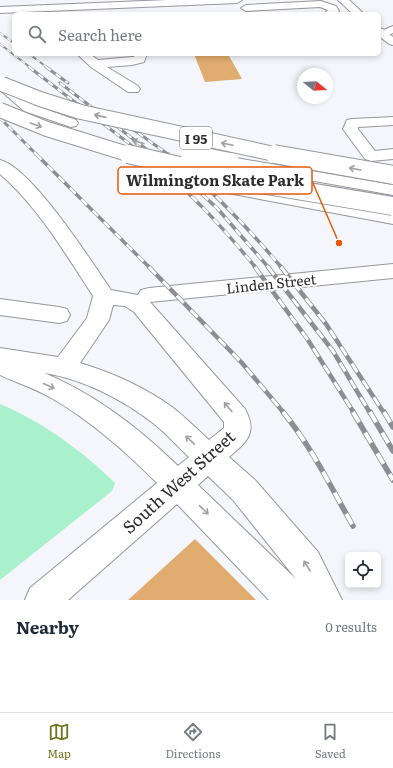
<!DOCTYPE html>
<style>
:root{--surface:#fff;--page:#f6f6f7;--text:#1f2937;--muted:#747a83;--line:#e0e1e3;--accent:#71751c}
body{margin:0;font-family:Literata,serif;background:var(--page);color:var(--text)}
.controls{position:absolute;right:12px;bottom:12px;display:grid;overflow:hidden;border-radius:6px;box-shadow:0 2px 6px #0003}
.controls button{width:36px;height:36px;display:grid;place-items:center;padding:0;border:0;border-bottom:1px solid var(--line);background:var(--surface);color:var(--text);font:20px sans-serif}
.compass{position:absolute;left:297px;top:68px;width:36px;height:36px;border-radius:50%;background:var(--surface);box-shadow:0 2px 6px #0003;rotate:108deg}
.list{margin:0;padding:0;list-style:none}
h2{display:flex;justify-content:space-between;align-items:center;height:52px;margin:0;padding:0 16px;font-size:17px}
h2 small{font-size:13px;font-weight:400;color:var(--muted)}
.icon{flex:none;width:22px;height:22px;fill:none;stroke:currentColor;stroke-width:2;stroke-linecap:round;stroke-linejoin:round}
.map{position:relative;flex:none;width:393px;height:600px;overflow:hidden}
.search{position:absolute;background:var(--surface);box-shadow:0 2px 6px #0003;left:12px;right:12px;top:12px;height:44px;display:flex;align-items:center;gap:10px;box-sizing:border-box;padding:0 14px;border-radius:6px;color:var(--muted);font-size:15px}
.sheet{height:112px;background:var(--surface)}
nav{display:flex;justify-content:space-around;align-items:center;box-sizing:border-box;height:56px;border-top:1px solid var(--line);background:var(--surface);font-size:11px;color:var(--muted)}
nav a{display:grid;justify-items:center;gap:2px}
nav .on{color:var(--accent)}
.map>svg:first-child{display:block}
</style>
<div class="map">
<svg width="393" height="600" viewBox="0 0 393 600">
<rect width="100%" height="100%" fill="#f4f6fb"/>
<path fill="#a8f1cc" d="M0 404C43 422 82 451 115 483L112 491 0 580Z"/>
<path fill="#e0ac70" d="M194 54H228L242 79 205 82Z
M195 539 256 600H128Z"/>
<g fill="none" stroke-linecap="round" stroke-linejoin="round">
<g stroke="#95979c" stroke-width="2">
<path id="minor" d="M168 0H242L237 3 0 13V7Z
M321 1 336 6 339 11 336 14H324L328 10 320 7 246 11 241 8 246 5Z
M393 26V33L383 37 379 36V32Z
M77 54H90L98 60 132 57H134L135 54H147L144 62 132 65 107 67 138 86 140 89 138 92H128L91 67Z
M393 117V125L358 127V129L375 151 393 149V159L371 161 365 159 343 129 347 120 352 119Z
M0 160C32 168 91 261 111 290L138 295 141 290 149 288 393 264V278L150 302 245 409C258 433 247 442 229 457L255 480 318 552 342 600H269L177 504 68 600H25L30 588 157 483C126 452 91 421 53 399 37 389 17 383 0 375V348L58 357 87 318 93 296C65 253 39 208 0 174ZM113 305 125 306 134 312 224 422V428L209 440C197 429 185 417 172 407 144 387 113 373 80 363L109 320ZM44 373C83 379 122 399 153 423 166 433 177 446 189 457L178 466C139 428 95 394 44 373ZM208 476 233 500 296 579 198 485Z
M0 299 59 307 67 309 70 315 67 321 59 323 0 315Z"/>
</g>
<g stroke="#95979c" stroke-width="2">
<path id="major" d="M338 0H349L364 14H353Z
M379 28 383 29 393 37V45L389 44 379 36Z"/>
</g>
<g stroke="#95979c" stroke-width="2">
<path id="highway" d="M0 79 5 80 34 105 76 120 78 123 76 126 71 127 24 111 0 90Z
M230 157 393 185V195L224 165 222 162 224 159Z
M207 179 393 212V224L201 188 198 184 201 180Z"/>
</g>
<use href="#minor" fill="#fff" fill-rule="evenodd"/>
<use href="#major" fill="#fff" fill-rule="evenodd"/>
<use href="#highway" fill="#fff" fill-rule="evenodd"/>
<g stroke="#8d8e92" stroke-width="2">
<path id="rail-far4" d="M0 33 14 43
M0 44 31 68
M29 54 48 68"/>
</g>
<g stroke="#8d8e92" stroke-width="3">
<path id="rail-far3" d="M29 67 144 155
M46 67 68 83
M60 83 154 155
M109 112 169 155
M0 118 37 155"/>
</g>
<g stroke="#8d8e92" stroke-width="3.5">
<path id="rail-far2" d="M36 154 150 268
M143 154C187 188 221 225 256 268
M153 154 183 177 217 208 269 268
M168 154C210 187 247 227 282 268"/>
</g>
<g stroke="#8d8e92" stroke-width="4.5">
<path id="rail-far1" d="M149 267 242 363 284 413
M255 267 308 340 354 413
M268 267 333 351 370 413
M281 267 326 324 384 413"/>
</g>
<g stroke="#8d8e92" stroke-width="5.5">
<path id="rail" d="M283 412C311 446 331 487 353 526
M353 412 393 480
M370 412 393 451
M384 412 393 427"/>
</g>
<use href="#rail-far4" stroke="#fff" stroke-width="1.5" stroke-dasharray="4.5" stroke-linecap="butt"/>
<use href="#rail-far3" stroke="#fff" stroke-width="2" stroke-dasharray="6" stroke-linecap="butt"/>
<use href="#rail-far2" stroke="#fff" stroke-width="2.5" stroke-dasharray="8" stroke-linecap="butt"/>
<use href="#rail-far1" stroke="#fff" stroke-width="3" stroke-dasharray="10" stroke-linecap="butt"/>
<use href="#rail" stroke="#fff" stroke-width="4" stroke-dasharray="12" stroke-linecap="butt"/>
<g stroke="#95979c" stroke-width="16" stroke-linecap="butt">
<path id="highway-bridge-far1" d="M2 84 40 99 81 112 279 155
M0 110 47 129 131 155
M190 154 195 155"/>
</g>
<g stroke="#95979c" stroke-width="20" stroke-linecap="butt">
<path id="highway-bridge" d="M128 154 243 181 393 206
M190 154 230 162
M274 154 393 175"/>
</g>
<use href="#highway-bridge-far1" stroke="#fff" stroke-width="14"/>
<use href="#highway-bridge" stroke="#fff" stroke-width="18"/>
</g>
<defs><path id="oneway-shaft" d="M-6 0H5M1.5-3L5.5 0L1.5 3" fill="none" stroke-width="1.6" stroke-linecap="round" stroke-linejoin="round"/></defs>
<g stroke="#a0a0a1">
<use href="#oneway-shaft" transform="translate(100 116) rotate(-167)"/>
<use href="#oneway-shaft" transform="translate(36 125) rotate(20)"/>
<use href="#oneway-shaft" transform="translate(138 142) rotate(-166)"/>
<use href="#oneway-shaft" transform="translate(227 144) rotate(-168)"/>
<use href="#oneway-shaft" transform="translate(355 169) rotate(-170)"/>
<use href="#oneway-shaft" transform="translate(49 386) rotate(24)"/>
<use href="#oneway-shaft" transform="translate(228 407) rotate(-130)"/>
<use href="#oneway-shaft" transform="translate(190 440) rotate(-136)"/>
<use href="#oneway-shaft" transform="translate(204 510) rotate(44)"/>
<use href="#oneway-shaft" transform="translate(307 566) rotate(-122)"/>
</g>
<g text-anchor="middle" dominant-baseline="central" stroke-width="4" stroke-linejoin="round" paint-order="stroke">
<rect fill="#fff" stroke="#6b6b6d" stroke-width="1" x="180" y="127" width="32" height="22" rx="3"/>
<g font-size="13" font-weight="bold" fill="#2c2c2e">
<text x="196" y="138">I 95</text>
</g>
<g font-size="14" fill="#2c2c2e" stroke="#fff">
<text transform="translate(271 283) rotate(-6)">Linden Street</text>
</g>
<g font-size="17" fill="#2c2c2e" stroke="#fff">
<text transform="translate(178 481) rotate(-42)">South West Street</text>
</g>
</g>
<path fill="none" stroke="#e8590c" stroke-width="1.5" d="M339 243L312 181"/>
<circle fill="#e8590c" stroke="#fff" stroke-width="1.5" cx="339" cy="243" r="4"/>
<rect fill="#fff" stroke="#e8590c" stroke-width="1.5" x="118" y="167" width="194" height="27" rx="4"/>
<g font-size="15" text-anchor="middle" font-weight="bold" fill="#2c2c2e">
<text x="215" y="186">Wilmington Skate Park</text>
</g>
</svg>
<div class="controls">
<button><svg class="icon" aria-label="locate" viewBox="0 0 24 24"><circle cx="12" cy="12" r="6"/><path d="M12 2v4M12 18v4M2 12h4M18 12h4"/></svg></button>
</div>
<svg class="compass" viewBox="-18 -18 36 36"><path d="M0-13l5 13h-10z" fill="#e53935"/><path d="M0 13l5-13h-10z" fill="#747a83"/></svg>
<div class="search"><svg class="icon" aria-label="search" viewBox="0 0 24 24"><circle cx="10" cy="10" r="6"/><path d="M15 15l6 6"/></svg>Search here</div>
</div>
<section class="sheet">
<h2>Nearby<small>0 results</small></h2>
<ul class="list">
</ul>
</section>
<nav>
<a class="on"><svg class="icon" aria-label="map" viewBox="0 0 24 24"><path d="M3 6l6-2 6 2 6-2v14l-6 2-6-2-6 2zM9 4v14M15 6v14"/></svg>Map</a>
<a><svg class="icon" aria-label="directions" viewBox="0 0 24 24"><path d="M12 3l9 9-9 9-9-9zM9 14v-3h6M13 9l2 2-2 2"/></svg>Directions</a>
<a><svg class="icon" aria-label="saved" viewBox="0 0 24 24"><path d="M7 4h10v16l-5-4-5 4z"/></svg>Saved</a>
</nav>
